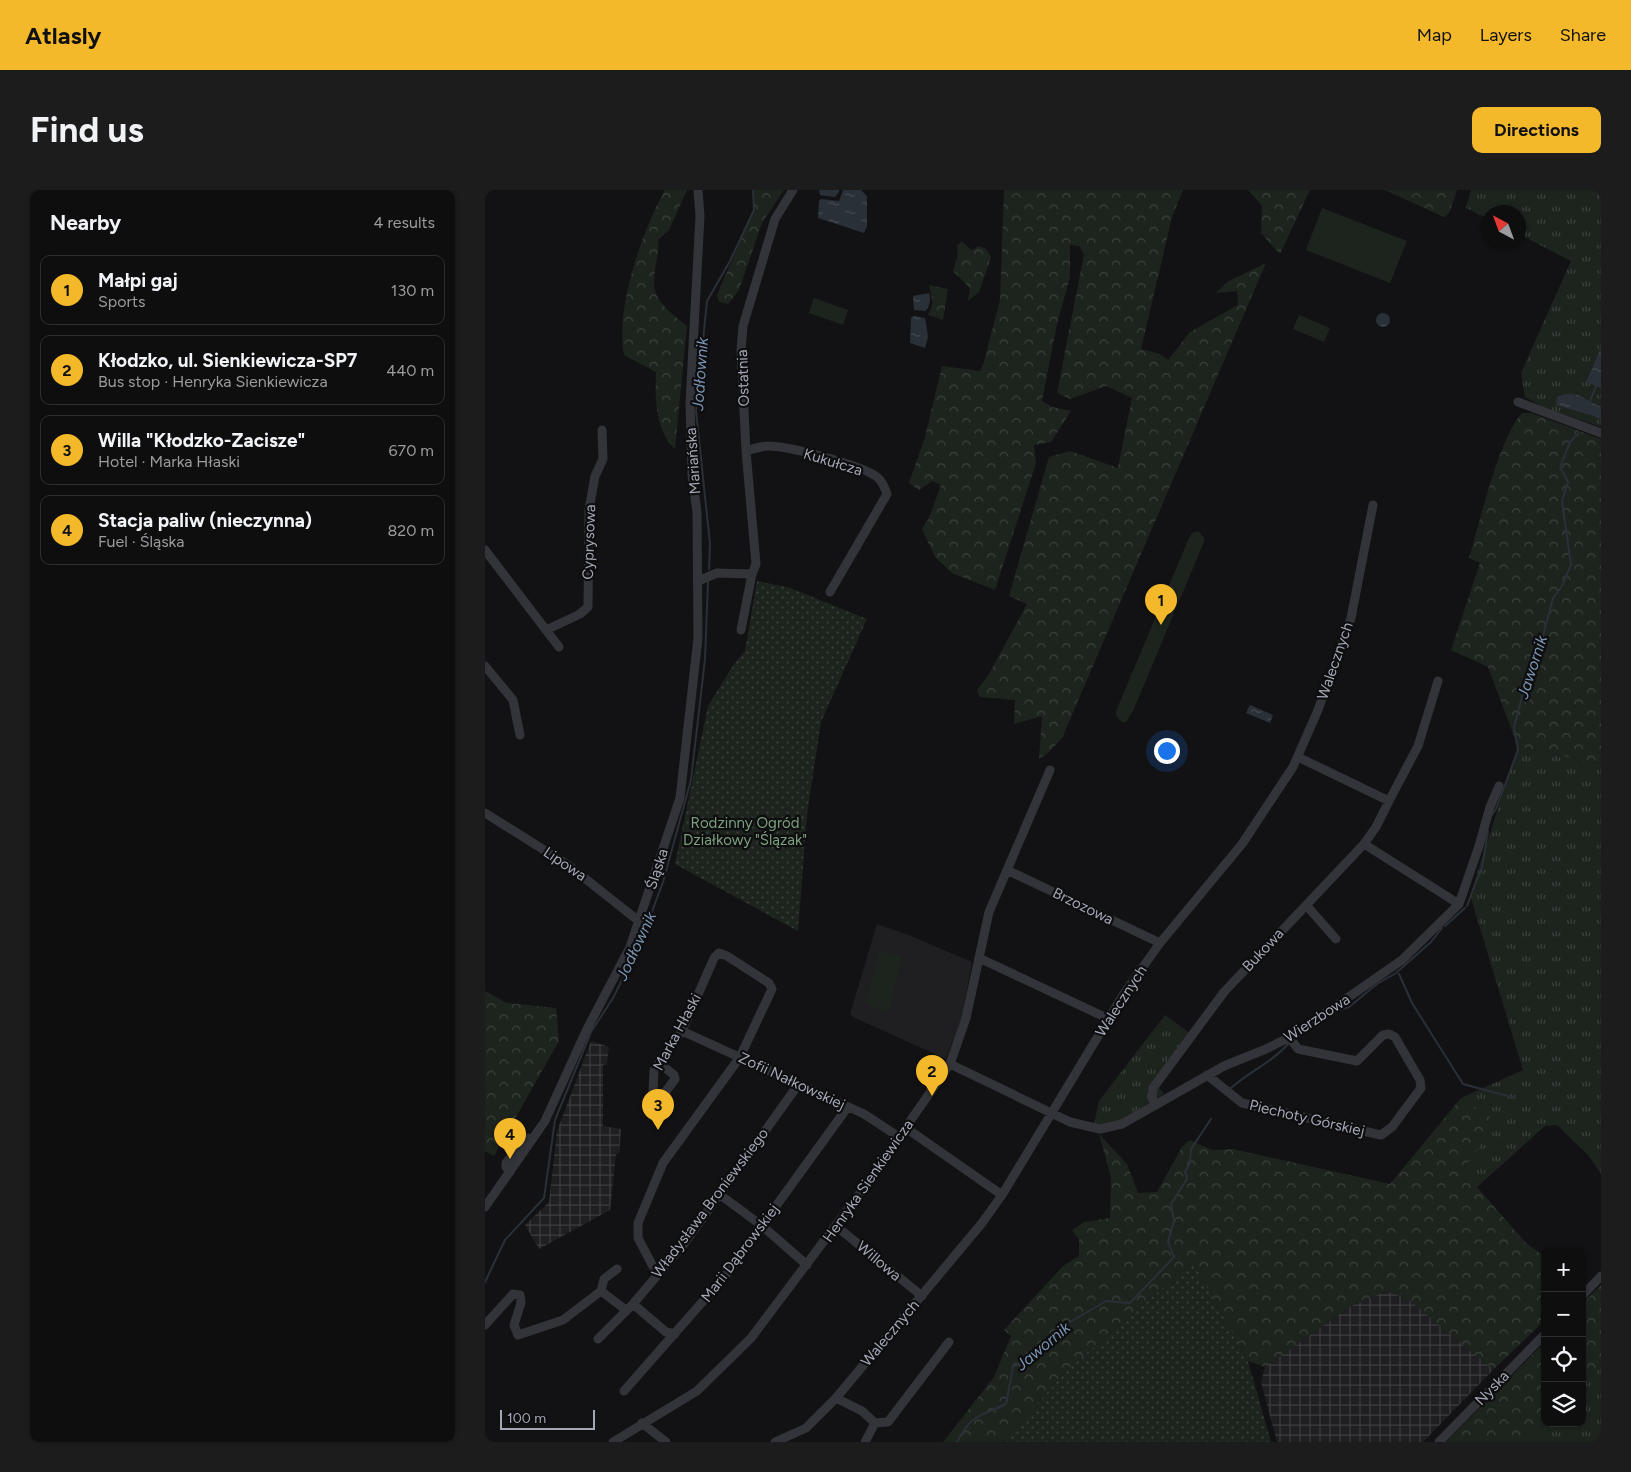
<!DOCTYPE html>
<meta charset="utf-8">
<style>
:root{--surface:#0e0e0f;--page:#1c1c1d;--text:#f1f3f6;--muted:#9b9c9e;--line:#2e2e2f;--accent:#f4b92a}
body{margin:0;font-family:Figtree,sans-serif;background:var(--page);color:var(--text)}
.controls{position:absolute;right:15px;bottom:15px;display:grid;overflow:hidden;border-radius:10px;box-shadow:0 1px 4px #0004}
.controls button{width:45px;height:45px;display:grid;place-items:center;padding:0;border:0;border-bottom:1px solid var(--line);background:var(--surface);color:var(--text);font:25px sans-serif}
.compass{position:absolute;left:996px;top:15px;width:45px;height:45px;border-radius:50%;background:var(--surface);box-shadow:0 1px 4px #0004;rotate:319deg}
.scale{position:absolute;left:15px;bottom:12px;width:95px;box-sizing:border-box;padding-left:5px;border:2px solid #a4a8b5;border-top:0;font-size:14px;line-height:18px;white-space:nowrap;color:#a4a8b5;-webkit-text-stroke:4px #0e0d0f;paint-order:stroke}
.you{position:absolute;left:681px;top:560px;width:18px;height:18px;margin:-12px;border:4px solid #fff;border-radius:50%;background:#1a73e8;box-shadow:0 0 0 8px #1a73e833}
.badge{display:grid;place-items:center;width:32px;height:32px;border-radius:50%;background:var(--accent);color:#111;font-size:16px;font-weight:700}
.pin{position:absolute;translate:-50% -41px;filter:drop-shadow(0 1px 2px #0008)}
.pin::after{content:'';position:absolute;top:26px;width:18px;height:15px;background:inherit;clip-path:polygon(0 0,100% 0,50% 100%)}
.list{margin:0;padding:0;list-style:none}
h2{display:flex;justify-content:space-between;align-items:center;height:65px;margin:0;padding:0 20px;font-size:21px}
h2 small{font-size:16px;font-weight:400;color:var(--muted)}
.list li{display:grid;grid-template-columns:32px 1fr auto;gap:15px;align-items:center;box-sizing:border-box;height:70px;margin:0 10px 10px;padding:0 10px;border:1px solid var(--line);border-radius:10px}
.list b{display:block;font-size:19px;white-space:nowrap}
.list p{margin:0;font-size:16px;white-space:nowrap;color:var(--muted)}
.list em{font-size:16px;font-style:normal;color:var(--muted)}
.icon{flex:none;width:28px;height:28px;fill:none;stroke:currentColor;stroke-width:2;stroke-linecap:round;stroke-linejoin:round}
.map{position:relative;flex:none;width:1116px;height:1252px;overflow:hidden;border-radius:10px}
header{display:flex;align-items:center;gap:30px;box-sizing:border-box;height:70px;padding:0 25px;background:var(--accent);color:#111}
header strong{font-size:24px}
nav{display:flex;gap:28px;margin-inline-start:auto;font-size:18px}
.intro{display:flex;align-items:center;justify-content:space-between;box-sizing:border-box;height:120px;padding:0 30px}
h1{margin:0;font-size:35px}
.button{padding:12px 22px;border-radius:10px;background:var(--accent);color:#111;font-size:18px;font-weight:700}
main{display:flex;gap:30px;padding:0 30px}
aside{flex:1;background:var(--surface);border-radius:10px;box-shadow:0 1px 4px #0004}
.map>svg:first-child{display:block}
</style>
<header>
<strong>Atlasly</strong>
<nav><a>Map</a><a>Layers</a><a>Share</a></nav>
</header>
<div class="intro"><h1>Find us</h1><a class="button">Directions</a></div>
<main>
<aside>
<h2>Nearby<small>4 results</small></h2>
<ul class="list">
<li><span class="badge">1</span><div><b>Małpi gaj</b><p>Sports</p></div><em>130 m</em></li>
<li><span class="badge">2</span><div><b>Kłodzko, ul. Sienkiewicza-SP7</b><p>Bus stop · Henryka Sienkiewicza</p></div><em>440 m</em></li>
<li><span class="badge">3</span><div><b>Willa &quot;Kłodzko-Zacisze&quot;</b><p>Hotel · Marka Hłaski</p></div><em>670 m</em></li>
<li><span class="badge">4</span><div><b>Stacja paliw (nieczynna)</b><p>Fuel · Śląska</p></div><em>820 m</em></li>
</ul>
</aside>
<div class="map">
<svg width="1116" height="1252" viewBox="0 0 1116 1252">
<defs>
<pattern id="industrial-grid" width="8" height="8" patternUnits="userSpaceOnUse" patternTransform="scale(1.25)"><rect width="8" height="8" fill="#1f1e21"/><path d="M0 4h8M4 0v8" fill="none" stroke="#3d3c3f"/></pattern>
<pattern id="grass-tufts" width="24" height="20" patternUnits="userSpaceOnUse" patternTransform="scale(1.25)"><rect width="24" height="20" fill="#1d241e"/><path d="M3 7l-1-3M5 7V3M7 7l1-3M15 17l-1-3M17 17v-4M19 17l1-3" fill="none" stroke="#3b413c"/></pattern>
<pattern id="forest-crowns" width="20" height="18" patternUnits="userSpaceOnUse" patternTransform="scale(1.25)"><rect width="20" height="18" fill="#1d241e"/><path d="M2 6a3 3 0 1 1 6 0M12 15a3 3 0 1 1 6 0" fill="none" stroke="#3b413c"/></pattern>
<pattern id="park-dots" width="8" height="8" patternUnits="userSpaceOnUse" patternTransform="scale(1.25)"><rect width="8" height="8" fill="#1d241e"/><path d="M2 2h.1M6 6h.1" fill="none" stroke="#3b413c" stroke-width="1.8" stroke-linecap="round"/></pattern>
<pattern id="water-ripples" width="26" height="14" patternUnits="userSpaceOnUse" patternTransform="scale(1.25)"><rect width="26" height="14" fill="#293038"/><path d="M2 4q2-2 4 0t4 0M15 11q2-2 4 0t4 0" fill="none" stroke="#454b53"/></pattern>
</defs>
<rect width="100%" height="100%" fill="#121214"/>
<path fill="#1f1e21" d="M392 734 426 746 487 772 477 827 461 869 368 827 365 824Z"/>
<path fill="url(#industrial-grid)" d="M106 851 124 857 122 874 118 875V936L136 939 134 964H131L125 1020 54 1059 40 1035 64 1012 72 941Z
M901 1101 924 1109 985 1161 1009 1179 938 1252H792L776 1192 780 1177 866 1116Z"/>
<path fill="url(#grass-tufts)" d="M986 0H1116V237L1058 217 1040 207 1036 183 1086 71 1034 44V22H1004L1003 29 981 18Z
M1033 557 1116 574V984L1104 966 1072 935 1060 936 991 998 977 980 1012 932 976 908 1038 880 985 705Z
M680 825 710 847 673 897 679 904 634 931 609 935 614 911Z
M1116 1177V1252H1042L1060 1232 1097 1233V1195Z"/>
<path fill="url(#forest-crowns)" d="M180 0H202L184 40 173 50C175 66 166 85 170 101 174 115 191 127 202 136L190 259C170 240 170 208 171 182L139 165C130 118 157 41 180 0Z
M268 0H299L277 33 254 100 243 114 234 112 232 105 269 20Z
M519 0H698L687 27 656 159 675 164 683 170 705 142 753 115 752 101 731 103 742 92 781 73 577 548 564 562 554 569 557 526 529 534 530 510 495 507 492 500 504 484 542 414 524 406 564 267 585 261 633 278 647 208 621 196 585 209 572 203 599 64 594 56 585 55V87L572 134 557 211 567 217 586 221 566 252 549 255 551 273 510 400 467 383 450 367 437 339 444 328 456 295 447 291 434 300 424 293 440 247 457 176 495 181 498 175 515 110Z
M763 0H825L795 64 776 43 777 16Z
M900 0H969L972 1 964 23 959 27Z
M477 52 487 60 494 56 501 59 506 67 494 102 483 111 485 98 468 81 473 65 472 55Z
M444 95 463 99 458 130 443 125C450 112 447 109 444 95Z
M1037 223H1046L1116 249V574L1033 557 1003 477 966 460 995 373 984 368C995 331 1014 248 1037 223Z
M0 801 22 813 71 818 74 851 9 966 0 961Z
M976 908 1013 932 977 980 1041 1053 1060 1067V1130L1009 1179 985 1161 923 1109 901 1101 866 1116 780 1177 763 1171 708 1072 583 1179 518 1252H458L509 1187 526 1146 519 1140 578 1076 594 1066V1049L587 1040 599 1032 625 1028 626 987 614 944 642 974 653 1003 672 1002 697 957 705 950 727 960 748 959 905 994Z
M1116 1095V1177L1097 1195V1114Z
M1060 1152V1232L1042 1252H961Z"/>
<path fill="url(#park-dots)" d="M272 391 305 398 382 429 336 532 322 624 313 741 190 674 223 516 249 474 260 461Z
M708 1072 763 1171 786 1252H518L583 1179Z"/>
<path fill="#1d241e" d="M837 18 922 51 905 93 821 60Z
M329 108 363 120 358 135 324 123Z
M814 125 845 138 839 152 808 139Z
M713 341 720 349 716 359 648 521 641 532H637L631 526V521L704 348 707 343Z
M394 761 417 767 404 821 381 815Z"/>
<path fill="url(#water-ripples)" d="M334 0H354V2L350 7 335 5Z
M358 0H376L382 6V36L379 43 333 28 334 11 336 9 354 11Z
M444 103C446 108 445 117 440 121L429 120 428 106Z
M891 130a7 7 0 1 1 14 0a7 7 0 1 1-14 0Z
M429 126 440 128 443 147 440 158 425 153 426 128Z
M1115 160H1116V198L1101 192Z
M1080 204 1093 205 1116 217V230L1109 226 1071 215 1072 207Z
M765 515 788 525 785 533 761 523Z"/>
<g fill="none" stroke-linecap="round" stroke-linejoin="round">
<path stroke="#293038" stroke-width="2" d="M1104 213 1112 194
M224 379 225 354 211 221 222 111 245 71 269 20 268 0
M1007 625 1011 619 1033 560 1029 537 1039 499 1047 488 1068 408 1077 396 1086 375 1077 311 1083 292 1075 277 1085 252 1094 243
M982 716 997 677 1003 641
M960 736 980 718
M914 784 927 813 978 894 1030 908
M850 822 864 817 892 794 911 783 946 752 957 738
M745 899C763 882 787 873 803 854
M0 1092 20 1050 59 1008 70 930 106 842 128 808 155 754 178 692 206 590 220 469 223 392
M472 1252C487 1223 495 1227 521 1214L528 1177 543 1168 575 1138 621 1111 645 1113 689 1067 683 1052 689 1031 686 1014 702 989 700 982 705 973 706 959 726 929"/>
<path stroke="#333439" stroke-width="9" d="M1033 212 1116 243
M261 261C268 259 276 256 283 256 303 256 377 275 392 287 397 291 400 298 402 304L345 402
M0 360 74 457
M267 384 271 374 261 261 256 160 258 136 290 29 308 0
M213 391 232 383 267 384 256 440
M61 440 95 424 103 417 104 320 110 286 118 269 117 240
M0 476 28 510 35 545
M813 567 904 611 933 556 953 491
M0 623 83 675 155 732
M522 680 675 753
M974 714 994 656 1005 617 1014 596
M821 715 851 749
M494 768 624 829
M197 841 379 924 414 947
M465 874 585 932 615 939 637 934 739 876 781 859 809 845 917 770 974 714 879 654
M722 885 757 913 896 945 907 937 936 898 935 890 910 847 904 844 898 845 872 871 813 859 804 847
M168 912H173L190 889 189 885 174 873
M671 915 667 908 668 898 739 802 879 654 891 637 904 611
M167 926 169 880 197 841 229 768 234 763 242 766 284 793 287 799 255 867 178 973 153 1033V1048L172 1084
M421 938 517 1005
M25 982 21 977V973L42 948 47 949
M234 1004 276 1035 322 1075
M0 1017 60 931 101 841 145 757 195 608 213 448 212 322 207 285 205 213 215 26 213 0
M351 1036 437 1106
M116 1101 119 1089 132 1079
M1097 1106 1116 1086
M148 1114 181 1142 190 1144
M0 1135 28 1104 35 1105 36 1113 29 1135 33 1145 78 1130 116 1101 141 1120
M113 1149 148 1114 198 1055 313 895
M139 1201 241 1085 362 918
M351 1208 377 1221 390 1233 403 1232 464 1152
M157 1233 181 1252
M128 1252 212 1201 266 1148 372 1007 465 874 481 828 504 722 565 580
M290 1252 321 1238 351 1208 497 1033 517 1005 638 805 675 753 757 654 808 577 833 520 866 428 888 315
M380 1252 390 1233
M954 1252 1060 1144"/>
</g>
<g text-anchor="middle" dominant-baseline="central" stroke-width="4.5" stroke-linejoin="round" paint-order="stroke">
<g font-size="15" fill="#a4a8b5" stroke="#0e0d0f">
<text transform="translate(258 188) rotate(-92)">Ostatnia</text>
<text transform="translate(208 271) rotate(-94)">Mariańska</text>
<text transform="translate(348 272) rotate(17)">Kukułcza</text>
<text transform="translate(104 352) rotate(-88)">Cyprysowa</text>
<text transform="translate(850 471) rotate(-71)">Walecznych</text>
<text transform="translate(80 674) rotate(34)">Lipowa</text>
<text transform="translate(172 679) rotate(-72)">Śląska</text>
<text transform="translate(598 716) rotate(26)">Brzozowa</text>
<text transform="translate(778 760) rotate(-47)">Bukowa</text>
<text transform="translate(636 811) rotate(-57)">Walecznych</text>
<text transform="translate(832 828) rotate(-33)">Wierzbowa</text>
<text transform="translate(192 842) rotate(-62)">Marka Hłaski</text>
<text transform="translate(307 891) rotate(25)">Zofii Nałkowskiej</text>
<text transform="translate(822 928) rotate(13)">Piechoty Górskiej</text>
<text transform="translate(383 991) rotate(-55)">Henryka Sienkiewicza</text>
<text transform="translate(225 1013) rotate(-53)">Władysława Broniewskiego</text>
<text transform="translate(255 1063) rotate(-53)">Marii Dąbrowskiej</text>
<text transform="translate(394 1071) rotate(40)">Willowa</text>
<text transform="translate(405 1143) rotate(-50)">Walecznych</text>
<text transform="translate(1007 1198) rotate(-46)">Nyska</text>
</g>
<g font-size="15" fill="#7aa07e" stroke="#0e0d0f">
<text x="260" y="633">Rodzinny Ogród<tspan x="260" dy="17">Działkowy "Ślązak"</tspan></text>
</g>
<g font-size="16" font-style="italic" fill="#7a95b1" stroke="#0e0d0f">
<text transform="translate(215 184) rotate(-86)">Jodłownik</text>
<text transform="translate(1047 477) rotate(-72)">Jawornik</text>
<text transform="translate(151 756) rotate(-65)">Jodłownik</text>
<text transform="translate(558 1156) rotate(-40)">Jawornik</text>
</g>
</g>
</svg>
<div class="controls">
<button>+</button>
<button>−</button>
<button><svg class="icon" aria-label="locate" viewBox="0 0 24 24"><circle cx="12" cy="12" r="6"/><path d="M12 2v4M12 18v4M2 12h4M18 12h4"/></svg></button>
<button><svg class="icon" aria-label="layers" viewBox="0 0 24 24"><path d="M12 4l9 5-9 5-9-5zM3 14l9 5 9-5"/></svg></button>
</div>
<svg class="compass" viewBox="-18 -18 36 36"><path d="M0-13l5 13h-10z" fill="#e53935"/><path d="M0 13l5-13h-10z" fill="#9b9c9e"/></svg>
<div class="scale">100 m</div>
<div class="you"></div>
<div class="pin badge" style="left:676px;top:435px">1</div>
<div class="pin badge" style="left:447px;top:906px">2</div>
<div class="pin badge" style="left:173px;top:940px">3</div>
<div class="pin badge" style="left:25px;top:969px">4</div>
</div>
</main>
